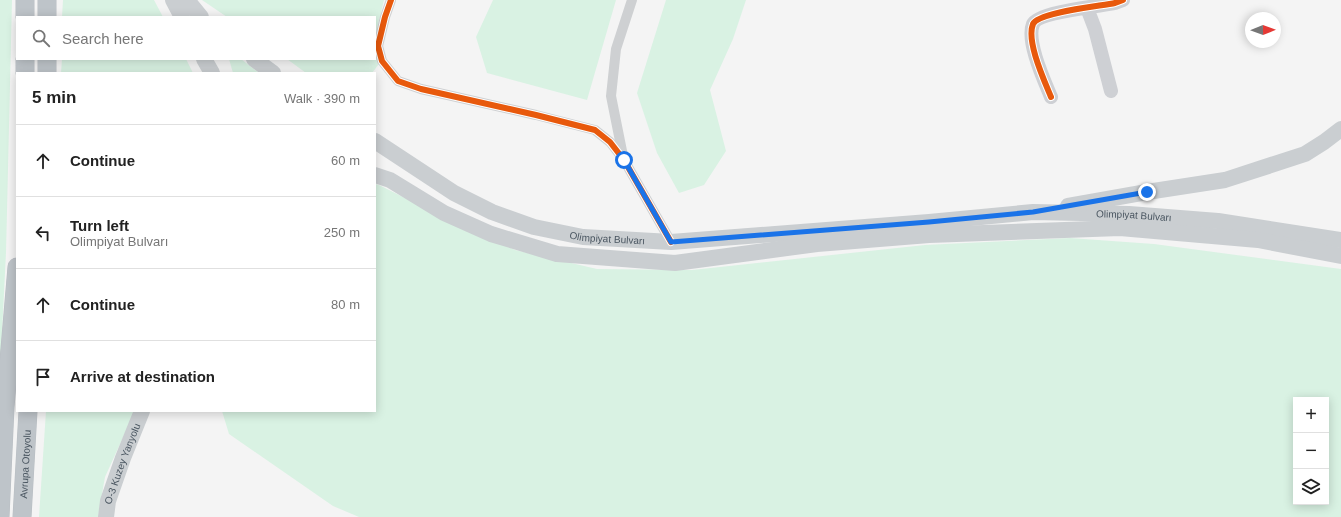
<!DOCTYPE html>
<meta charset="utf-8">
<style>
:root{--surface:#fff;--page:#f6f6f6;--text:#222;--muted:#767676;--line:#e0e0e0}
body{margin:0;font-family:Helvetica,sans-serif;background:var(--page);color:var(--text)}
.controls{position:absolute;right:12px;bottom:12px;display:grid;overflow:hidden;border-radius:0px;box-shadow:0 2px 10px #0003}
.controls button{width:36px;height:36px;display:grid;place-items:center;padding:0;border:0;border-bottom:1px solid var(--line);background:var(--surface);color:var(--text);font:20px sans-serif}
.compass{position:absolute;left:1245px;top:12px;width:36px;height:36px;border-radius:50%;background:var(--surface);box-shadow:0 2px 10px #0003;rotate:89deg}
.stop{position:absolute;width:12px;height:12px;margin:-9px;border:3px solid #1a73e8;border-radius:50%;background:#fff}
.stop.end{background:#1a73e8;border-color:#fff;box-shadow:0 1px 4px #0008}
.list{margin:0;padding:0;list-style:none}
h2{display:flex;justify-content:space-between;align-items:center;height:52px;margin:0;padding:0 16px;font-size:17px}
h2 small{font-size:13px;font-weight:400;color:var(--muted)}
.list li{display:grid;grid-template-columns:26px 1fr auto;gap:12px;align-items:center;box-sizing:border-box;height:72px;padding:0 16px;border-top:1px solid var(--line)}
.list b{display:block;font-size:15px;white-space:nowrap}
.list p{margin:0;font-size:13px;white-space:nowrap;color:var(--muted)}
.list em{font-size:13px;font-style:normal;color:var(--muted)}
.icon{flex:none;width:22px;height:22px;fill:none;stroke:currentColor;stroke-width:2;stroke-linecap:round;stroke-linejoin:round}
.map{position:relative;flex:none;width:1341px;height:517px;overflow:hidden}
.search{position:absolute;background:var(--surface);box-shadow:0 2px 10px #0003;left:16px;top:16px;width:360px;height:44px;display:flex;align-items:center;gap:10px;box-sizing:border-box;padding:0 14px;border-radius:0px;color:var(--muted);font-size:15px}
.panel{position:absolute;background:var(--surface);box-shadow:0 2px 10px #0003;left:16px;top:72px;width:360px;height:340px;border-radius:0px}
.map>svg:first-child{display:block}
</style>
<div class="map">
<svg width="1341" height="517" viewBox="0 0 1341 517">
<rect width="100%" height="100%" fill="#f4f4f4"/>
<path fill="#d9f2e3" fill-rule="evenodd" d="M0 0H12L6 253 0 373Z
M63 0H154L163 17H62Z
M202 0H384L375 37V17H227Z
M493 0H616L587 100 487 73 476 37Z
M666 0H746L733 39 710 90 726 151 704 185 679 193 657 153 637 93Z
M375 52 379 64 372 73H306L287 59H375Z
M62 59H186L193 73H61Z
M229 59H241L259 73H233Z
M375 184 379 185 419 205 515 250 597 269 692 270 925 245 1070 238 1154 244 1341 269V517H359L333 506 229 434 222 411H375ZM1296 400H1326V502H1296Z
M46 411H135L105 477 98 517H39Z"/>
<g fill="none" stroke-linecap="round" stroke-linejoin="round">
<g stroke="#b9bec3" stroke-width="19">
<g id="highway">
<path d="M25 0V17"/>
<path d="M47 0V17"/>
<path d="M25 73V59"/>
<path d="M47 73V59"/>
<path d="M0 517 5 407 17 267"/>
<path id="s3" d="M22 517 28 411"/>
</g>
</g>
<path stroke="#ced0d2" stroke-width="10" d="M391 0 385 17 378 46 382 61 398 81 421 89 536 115 595 130 610 142 624 160 671 242
M623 156 611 96 616 49 632 0"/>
<path stroke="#ced0d4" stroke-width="14" d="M1087 8 1095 29 1111 91
M1051 97C1044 80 1026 41 1033 24 1038 12 1101 6 1115 3L1123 0"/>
<g stroke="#caced1" stroke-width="16">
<path d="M173 0 182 17"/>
<path d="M187 0 201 17"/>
<path d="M204 59 212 73"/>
<path d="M254 59 273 73"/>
<path id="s1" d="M375 141 454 193 492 212 534 227 583 237 671 242 929 222 1033 212 1129 214 1218 221 1341 240"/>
<path d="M375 175 390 180 444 213 491 234 557 254 675 263 817 244 929 235 1120 228 1258 240 1341 256"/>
<path d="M1068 206 1147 192 1225 180 1305 154 1324 142 1341 129"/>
<path id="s2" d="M106 517 108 501 123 458 142 411"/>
</g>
<use href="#highway" stroke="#bec4c9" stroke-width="18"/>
<g stroke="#fff" stroke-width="8">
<path id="cycleway" d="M391 0 385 17 378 46 382 61 398 81 421 89 536 115 595 130 610 142 624 160 671 242
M1051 97C1044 80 1026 41 1033 24 1038 12 1101 6 1115 3L1123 0"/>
</g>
<use href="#cycleway" stroke="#e8590c" stroke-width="6"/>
</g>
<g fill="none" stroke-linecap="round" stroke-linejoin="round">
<path stroke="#1a73e8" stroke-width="5" d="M624 160 671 242 929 222 1033 212 1147 192"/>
</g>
<g text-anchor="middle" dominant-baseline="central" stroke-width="3" stroke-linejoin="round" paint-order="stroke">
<g font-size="10" fill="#4a5661" stroke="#fff">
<text stroke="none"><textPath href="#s1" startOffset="784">Olimpiyat Bulvarı</textPath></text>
<text stroke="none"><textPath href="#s1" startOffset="256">Olimpiyat Bulvarı</textPath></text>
<text stroke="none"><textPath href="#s3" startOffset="53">Avrupa Otoyolu</textPath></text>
<text stroke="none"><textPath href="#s2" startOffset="56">O-3 Kuzey Yanyolu</textPath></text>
</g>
</g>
</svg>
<div class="controls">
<button>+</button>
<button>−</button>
<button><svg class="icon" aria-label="layers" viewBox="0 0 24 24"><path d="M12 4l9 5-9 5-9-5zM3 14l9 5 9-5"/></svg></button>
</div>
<svg class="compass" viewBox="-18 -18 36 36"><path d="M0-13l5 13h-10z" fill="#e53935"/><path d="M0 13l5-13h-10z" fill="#767676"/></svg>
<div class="stop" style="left:624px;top:160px"></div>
<div class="stop end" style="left:1147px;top:192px"></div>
<div class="search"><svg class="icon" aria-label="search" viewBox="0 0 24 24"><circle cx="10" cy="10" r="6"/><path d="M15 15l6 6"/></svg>Search here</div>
<section class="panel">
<h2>5 min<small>Walk · 390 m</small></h2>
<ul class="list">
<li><svg class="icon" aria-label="ahead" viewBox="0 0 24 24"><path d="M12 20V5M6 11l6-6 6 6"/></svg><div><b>Continue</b></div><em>60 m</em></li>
<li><svg class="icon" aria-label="left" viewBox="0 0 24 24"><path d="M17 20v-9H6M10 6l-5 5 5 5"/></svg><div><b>Turn left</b><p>Olimpiyat Bulvarı</p></div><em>250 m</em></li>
<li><svg class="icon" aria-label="ahead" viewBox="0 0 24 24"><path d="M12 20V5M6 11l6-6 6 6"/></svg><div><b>Continue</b></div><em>80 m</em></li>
<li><svg class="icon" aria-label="arrive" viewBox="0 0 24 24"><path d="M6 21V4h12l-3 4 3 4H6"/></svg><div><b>Arrive at destination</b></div></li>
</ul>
</section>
</div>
